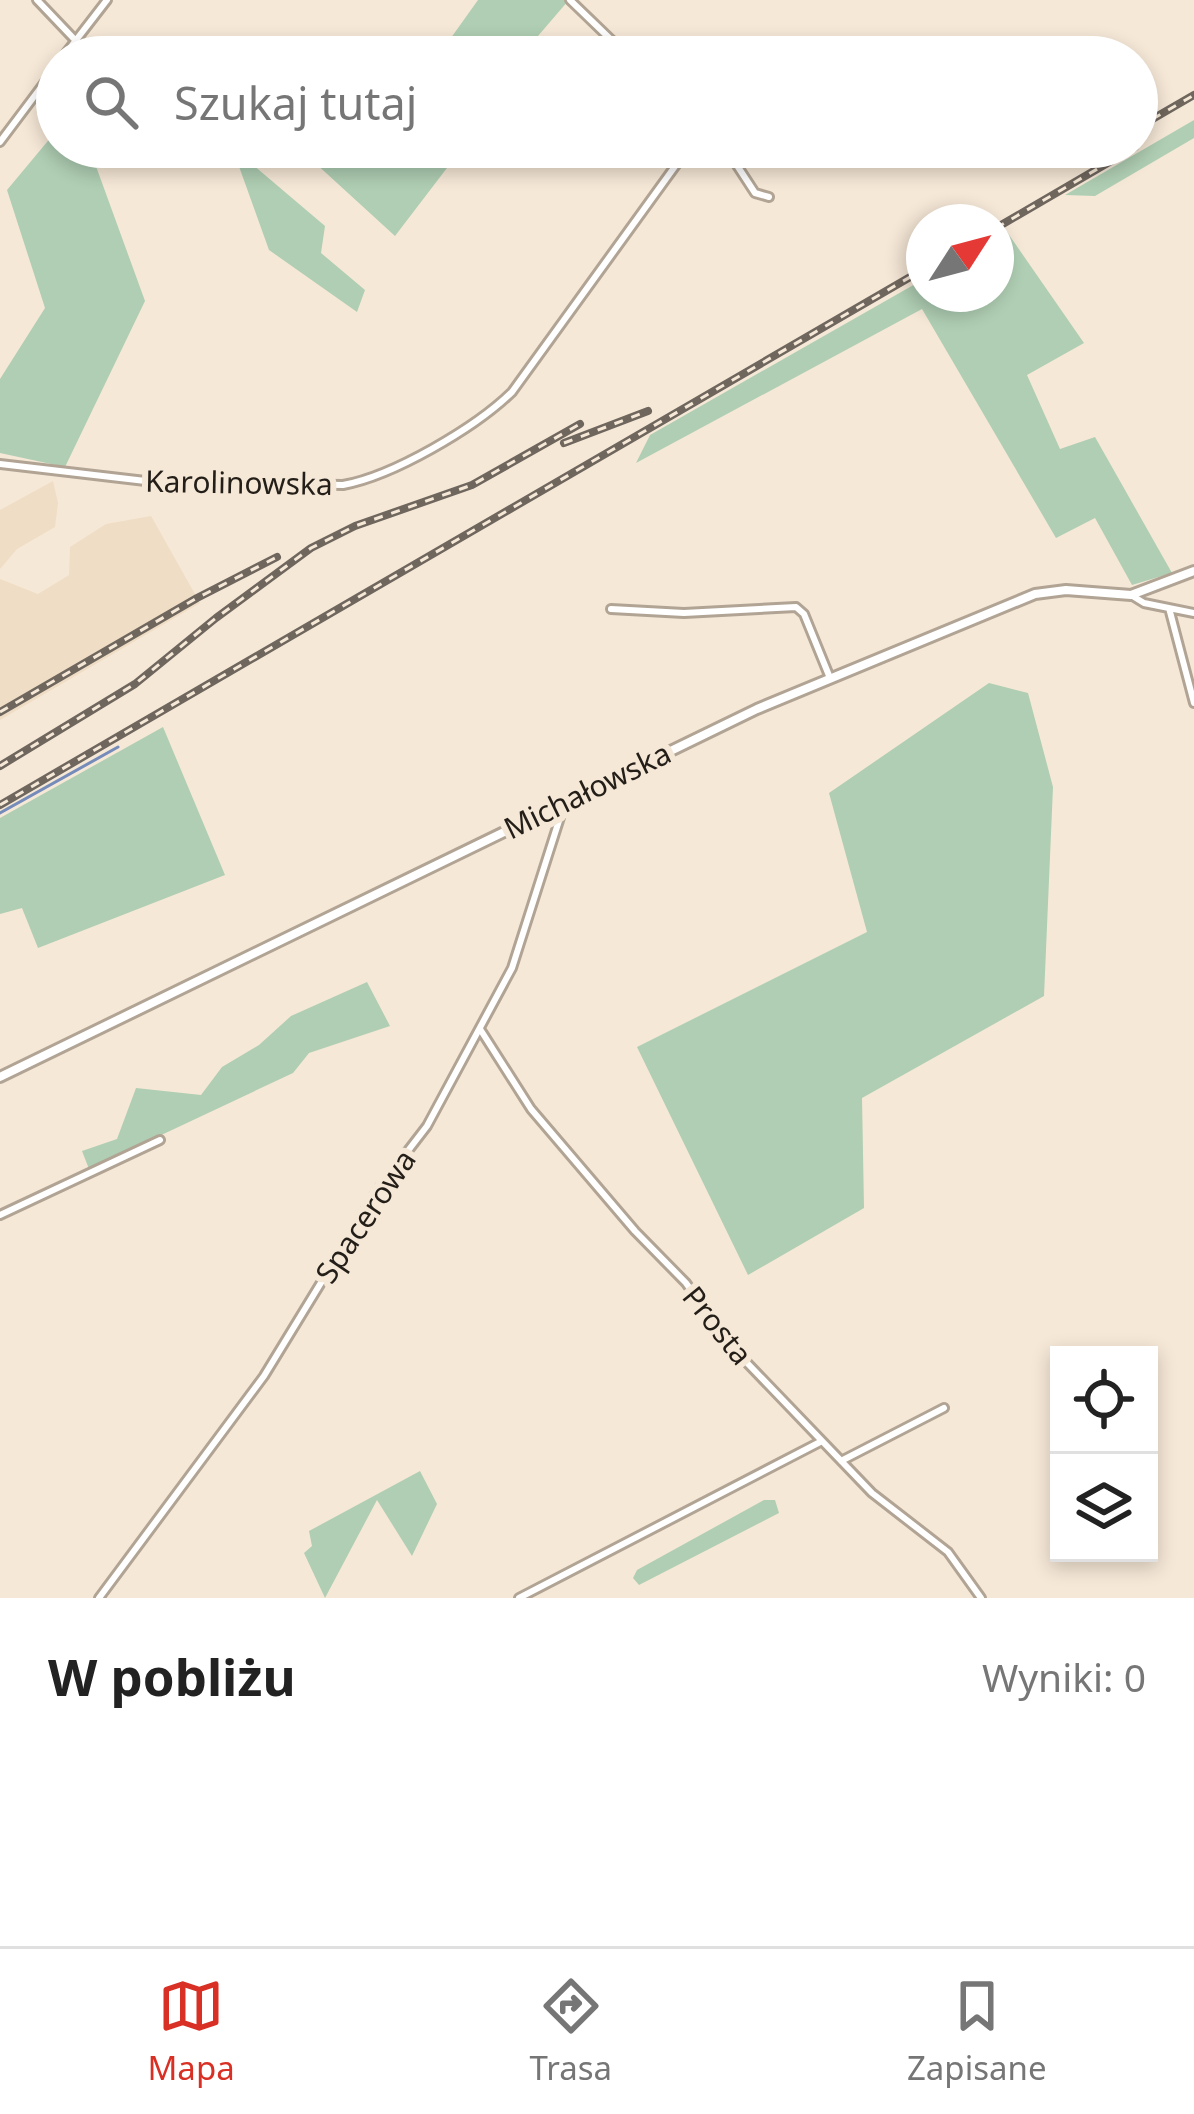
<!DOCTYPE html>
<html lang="pl">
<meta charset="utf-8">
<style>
:root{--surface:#fff;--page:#f6f6f6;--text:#222;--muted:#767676;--line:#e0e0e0;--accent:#d93025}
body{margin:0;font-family:"Noto Sans",sans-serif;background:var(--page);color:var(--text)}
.controls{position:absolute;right:36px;bottom:36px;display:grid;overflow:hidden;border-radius:0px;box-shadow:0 6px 18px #0003}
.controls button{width:108px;height:108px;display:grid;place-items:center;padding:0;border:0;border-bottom:3px solid var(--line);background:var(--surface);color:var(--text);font:60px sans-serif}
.compass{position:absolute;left:906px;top:204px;width:108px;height:108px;border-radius:50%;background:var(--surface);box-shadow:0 6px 18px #0003;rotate:54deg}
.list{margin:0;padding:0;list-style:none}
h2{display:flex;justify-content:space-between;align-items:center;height:156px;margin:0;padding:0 48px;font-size:51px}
h2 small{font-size:39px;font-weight:400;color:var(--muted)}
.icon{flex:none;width:66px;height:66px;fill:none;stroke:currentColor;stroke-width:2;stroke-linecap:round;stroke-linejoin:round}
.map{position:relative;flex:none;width:1194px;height:1598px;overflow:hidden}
.search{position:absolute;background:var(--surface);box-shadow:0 6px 18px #0003;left:36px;right:36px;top:36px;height:132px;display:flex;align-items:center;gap:30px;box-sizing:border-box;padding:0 42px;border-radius:66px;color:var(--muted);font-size:45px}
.sheet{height:348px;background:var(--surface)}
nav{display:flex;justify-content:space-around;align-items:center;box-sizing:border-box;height:168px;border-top:3px solid var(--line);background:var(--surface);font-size:33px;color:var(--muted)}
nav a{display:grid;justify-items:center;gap:6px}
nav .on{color:var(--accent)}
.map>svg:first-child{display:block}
</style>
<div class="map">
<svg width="1194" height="1598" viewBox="0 0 1194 1598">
<rect width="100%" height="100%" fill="#f6e8d7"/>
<path fill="#efddc5" d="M53 481 58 503 55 527 17 549 0 569V510Z
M151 516 200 603 0 720V579L38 594 69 575 70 547 106 524Z"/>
<path fill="#afceb3" d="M478 0H567L568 1 520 57H432L448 42Z
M1194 120V138L1095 196 1065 195Z
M57 130V147H89L145 301 65 467 0 453V379L45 308 7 190Z
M232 147 325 226 321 253 365 290 357 312 269 250Z
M291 147H362L389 167 403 147H463L395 236 302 151Z
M1007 232 1084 343 1027 375 1060 449 1095 437 1172 573 1132 585 1095 518 1056 538 922 309 636 463 650 435 924 279V294H996V238Z
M989 683 1028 693 1053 787 1044 996 862 1098 864 1208 748 1275 637 1047 867 932 829 793Z
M163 727 225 875 38 948 22 908 0 914V818Z
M367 982 390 1026 309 1053 293 1073 89 1169 82 1151 117 1139 136 1088 201 1095 222 1067 259 1045 291 1016Z
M420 1471 437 1504 412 1556 377 1500 325 1598 304 1553 312 1546 309 1531Z
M764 1500H775L779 1513 639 1585 633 1578 637 1570Z"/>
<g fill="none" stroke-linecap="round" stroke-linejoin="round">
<path stroke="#758cba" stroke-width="3" d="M0 813 118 747"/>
<g stroke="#b1a494" stroke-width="12">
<path id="minor" d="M37 0 76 41
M570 0 629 57
M63 57 107 0
M0 142 57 66
M725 147 755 193 769 197
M0 464 154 482 343 485C393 476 475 428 512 392L689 147
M1131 595 1144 603 1194 613
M1169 608 1194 703
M611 609 684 613 796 607 804 614 830 678
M480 1029 531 1109 635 1231 686 1283 728 1343 872 1493 948 1552 981 1598
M0 1215 160 1140
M841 1461 944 1408
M99 1598 264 1376 377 1191 427 1126 512 968 564 805
M519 1598 822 1441"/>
</g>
<g stroke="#b1a494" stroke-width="14">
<path id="tertiary" d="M0 1077 757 709 1035 594 1066 590 1131 595 1194 571"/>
</g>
<use href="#minor" stroke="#fff" stroke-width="6"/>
<use href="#tertiary" stroke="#fff" stroke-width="8"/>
<g stroke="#6f665d" stroke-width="8">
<path id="rail" d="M1137 128 1194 95
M996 228 1135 147
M564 443 648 411
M0 712 197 598 277 557
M0 766 135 684 216 618 311 548 355 526 472 485 580 424
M0 805 924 269"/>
</g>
<use href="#rail" stroke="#f6e8d7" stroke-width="3" stroke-dasharray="9" stroke-linecap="butt"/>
</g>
<g text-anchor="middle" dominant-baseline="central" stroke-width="12" stroke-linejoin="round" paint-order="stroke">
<g font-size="30" fill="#231e18" stroke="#f6e8d7">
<text transform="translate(239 482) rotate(1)">Karolinowska</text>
<text transform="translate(587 790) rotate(-26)">Michałowska</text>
<text transform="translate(365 1216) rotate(-56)">Spacerowa</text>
<text transform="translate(718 1325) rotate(51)">Prosta</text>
</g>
</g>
</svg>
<div class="controls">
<button><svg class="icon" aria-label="locate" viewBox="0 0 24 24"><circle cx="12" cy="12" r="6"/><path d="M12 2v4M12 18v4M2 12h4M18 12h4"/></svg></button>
<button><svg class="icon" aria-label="layers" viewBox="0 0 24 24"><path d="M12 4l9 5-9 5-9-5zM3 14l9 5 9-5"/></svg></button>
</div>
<svg class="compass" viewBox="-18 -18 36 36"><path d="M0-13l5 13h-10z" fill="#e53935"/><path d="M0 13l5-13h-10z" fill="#767676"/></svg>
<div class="search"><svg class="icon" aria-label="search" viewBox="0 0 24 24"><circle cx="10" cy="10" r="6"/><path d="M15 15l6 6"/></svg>Szukaj tutaj</div>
</div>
<section class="sheet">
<h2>W pobliżu<small>Wyniki: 0</small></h2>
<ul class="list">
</ul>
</section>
<nav>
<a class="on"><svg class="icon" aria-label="map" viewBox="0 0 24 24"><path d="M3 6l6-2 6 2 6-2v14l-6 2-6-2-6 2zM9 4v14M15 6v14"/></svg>Mapa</a>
<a><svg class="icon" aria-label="directions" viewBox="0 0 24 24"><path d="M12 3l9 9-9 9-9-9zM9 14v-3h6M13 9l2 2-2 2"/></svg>Trasa</a>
<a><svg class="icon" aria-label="saved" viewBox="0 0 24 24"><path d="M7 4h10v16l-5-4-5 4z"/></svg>Zapisane</a>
</nav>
